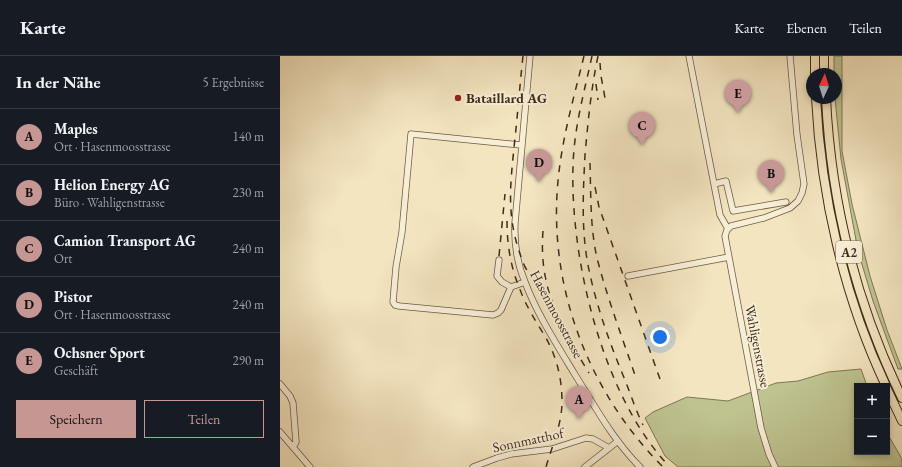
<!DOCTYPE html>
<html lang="de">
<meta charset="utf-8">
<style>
:root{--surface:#171b24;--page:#242831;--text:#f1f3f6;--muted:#9ea1a6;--line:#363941;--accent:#c59692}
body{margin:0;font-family:"EB Garamond",serif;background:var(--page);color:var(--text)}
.controls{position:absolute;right:12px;bottom:12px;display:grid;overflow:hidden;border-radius:0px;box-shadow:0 2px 6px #0003}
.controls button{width:36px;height:36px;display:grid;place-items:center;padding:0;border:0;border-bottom:1px solid var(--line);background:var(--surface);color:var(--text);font:20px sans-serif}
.compass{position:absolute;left:526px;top:12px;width:36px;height:36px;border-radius:50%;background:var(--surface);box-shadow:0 2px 6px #0003;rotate:4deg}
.you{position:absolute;left:380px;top:281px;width:14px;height:14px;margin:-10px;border:3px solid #fff;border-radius:50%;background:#1a73e8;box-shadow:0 0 0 6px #1a73e833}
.badge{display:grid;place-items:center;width:26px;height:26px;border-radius:50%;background:var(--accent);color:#111;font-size:13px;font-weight:700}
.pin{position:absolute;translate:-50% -33px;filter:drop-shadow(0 1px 2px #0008)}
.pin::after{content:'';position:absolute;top:21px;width:14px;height:12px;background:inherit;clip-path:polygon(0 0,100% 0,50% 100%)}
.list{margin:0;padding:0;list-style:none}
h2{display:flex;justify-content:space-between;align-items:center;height:52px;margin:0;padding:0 16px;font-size:17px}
h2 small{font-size:13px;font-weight:400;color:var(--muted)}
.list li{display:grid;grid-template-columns:26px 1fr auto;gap:12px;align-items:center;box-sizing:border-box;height:56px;padding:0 16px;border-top:1px solid var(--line)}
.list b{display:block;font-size:15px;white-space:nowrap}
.list p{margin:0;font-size:13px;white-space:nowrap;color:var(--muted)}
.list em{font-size:13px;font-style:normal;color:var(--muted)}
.actions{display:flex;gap:8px;padding:12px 16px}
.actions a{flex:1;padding:9px 0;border:1px solid var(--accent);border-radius:0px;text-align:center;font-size:14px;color:var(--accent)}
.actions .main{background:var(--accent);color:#111}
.map{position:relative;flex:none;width:622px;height:411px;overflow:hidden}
header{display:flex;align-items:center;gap:24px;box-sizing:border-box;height:56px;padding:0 20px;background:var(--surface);border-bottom:1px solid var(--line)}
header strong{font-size:19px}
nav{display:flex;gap:22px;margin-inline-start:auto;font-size:14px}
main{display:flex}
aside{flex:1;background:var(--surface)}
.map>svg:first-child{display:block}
</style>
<header>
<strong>Karte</strong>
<nav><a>Karte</a><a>Ebenen</a><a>Teilen</a></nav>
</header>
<main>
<aside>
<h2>In der Nähe<small>5 Ergebnisse</small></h2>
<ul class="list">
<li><span class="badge">A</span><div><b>Maples</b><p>Ort · Hasenmoosstrasse</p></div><em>140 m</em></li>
<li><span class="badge">B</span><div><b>Helion Energy AG</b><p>Büro · Wahligenstrasse</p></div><em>230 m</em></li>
<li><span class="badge">C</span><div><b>Camion Transport AG</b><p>Ort</p></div><em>240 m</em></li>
<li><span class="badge">D</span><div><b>Pistor</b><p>Ort · Hasenmoosstrasse</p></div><em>240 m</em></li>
<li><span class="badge">E</span><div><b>Ochsner Sport</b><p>Geschäft</p></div><em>290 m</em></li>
</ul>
<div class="actions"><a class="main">Speichern</a><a>Teilen</a></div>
</aside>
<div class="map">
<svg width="622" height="411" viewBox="0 0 622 411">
<rect width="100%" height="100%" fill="#f3e5c0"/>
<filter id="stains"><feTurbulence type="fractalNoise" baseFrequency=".005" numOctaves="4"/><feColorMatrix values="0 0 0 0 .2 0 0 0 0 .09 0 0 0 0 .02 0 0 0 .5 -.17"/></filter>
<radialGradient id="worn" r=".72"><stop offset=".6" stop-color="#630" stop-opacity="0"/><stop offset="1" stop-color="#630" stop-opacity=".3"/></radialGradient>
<path fill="#bec390" stroke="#7f7654" d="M554 0H562V95L572 148 590 220 607 274 622 313H618L593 245 578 195 561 103 555 42 556 18H554Z
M581 313 587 330H577V396H607V377L622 403V411H398L385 400 365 362 373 356 407 341 448 345 496 327 518 325 548 316Z"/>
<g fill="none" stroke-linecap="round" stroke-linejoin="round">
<g stroke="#6d5942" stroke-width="7">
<path id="minor" d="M250 0 235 167C234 187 237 207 245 226 256 256 277 289 294 317 314 349 333 384 360 411
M409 0 440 159 448 173
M241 89 131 78 122 176 116 211 113 246 115 249 119 250 213 259 218 257 221 254 231 231 245 226
M434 128 446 125 453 155 506 146
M219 204 217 220 222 226 231 231
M348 220 449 201
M0 328 10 340 13 347 16 386 13 391
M0 376 30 411
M193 411 217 402 231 398 272 393 306 382 313 383 329 392
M305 411 338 385
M495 411 489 398 481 372 445 180 447 174 451 170 484 162 510 152 518 145 522 137 524 128 517 79 510 0"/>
</g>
<g stroke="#402a18" stroke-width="10">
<path id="highway" d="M535 0V18
M544 0V18
M536 42C541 140 564 241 606 330
M546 42C551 146 577 249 622 342
M607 333 622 365"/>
</g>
<use href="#minor" stroke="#f7eed6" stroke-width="5.5"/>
<use href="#highway" stroke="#f3e5c0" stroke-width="8"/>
<path stroke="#402a18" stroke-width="1.5" stroke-dasharray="7 7" stroke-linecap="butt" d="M243 0C240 27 238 55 235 82 230 132 225 163 245 211L309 317
M304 0C294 41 282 82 278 125 268 230 308 336 383 411
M312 0C304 37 294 72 293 110 290 204 323 341 389 410
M318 0C311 33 308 66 305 99 303 138 301 176 309 214 317 252 330 288 345 324 351 339 356 355 363 369
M320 7 321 20 325 42
M316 28 318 44
M310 107C311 139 310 171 317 202 327 241 342 281 355 319
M315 131 319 151 381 326
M227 165C227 190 231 213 241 236 247 252 257 267 266 282 277 302 282 323 282 346 282 368 272 390 266 411
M263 175C261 201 264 226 274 250
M219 200 225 138"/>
</g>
<circle fill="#8f2418" stroke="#f7eed6" stroke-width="1.5" cx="178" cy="42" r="4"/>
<g text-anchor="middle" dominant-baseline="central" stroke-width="4" stroke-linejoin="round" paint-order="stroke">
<rect fill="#f7eed6" stroke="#776551" stroke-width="1" x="556" y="185" width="26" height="22" rx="3"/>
<g font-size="13" font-weight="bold" fill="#402a18">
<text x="569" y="196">A2</text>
</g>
<g font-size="14" font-weight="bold" fill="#402a18" stroke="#f7eed6" text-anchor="start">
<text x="186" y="42">Bataillard AG</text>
</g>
<g font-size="14" fill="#402a18" stroke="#f7eed6">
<text transform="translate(277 258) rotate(62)">Hasenmoosstrasse</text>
<text transform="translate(478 290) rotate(79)">Wahligenstrasse</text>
<text transform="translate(248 384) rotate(-12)">Sonnmatthof</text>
</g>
</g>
<rect width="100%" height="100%" filter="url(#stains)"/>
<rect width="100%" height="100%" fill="url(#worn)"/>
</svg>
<div class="controls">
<button>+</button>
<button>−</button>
</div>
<svg class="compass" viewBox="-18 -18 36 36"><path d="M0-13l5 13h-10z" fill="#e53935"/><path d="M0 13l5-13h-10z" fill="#9ea1a6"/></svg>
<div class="you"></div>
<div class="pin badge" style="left:299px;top:363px">A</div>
<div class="pin badge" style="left:491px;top:137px">B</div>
<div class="pin badge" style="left:362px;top:89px">C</div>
<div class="pin badge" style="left:259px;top:126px">D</div>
<div class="pin badge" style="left:458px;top:57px">E</div>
</div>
</main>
